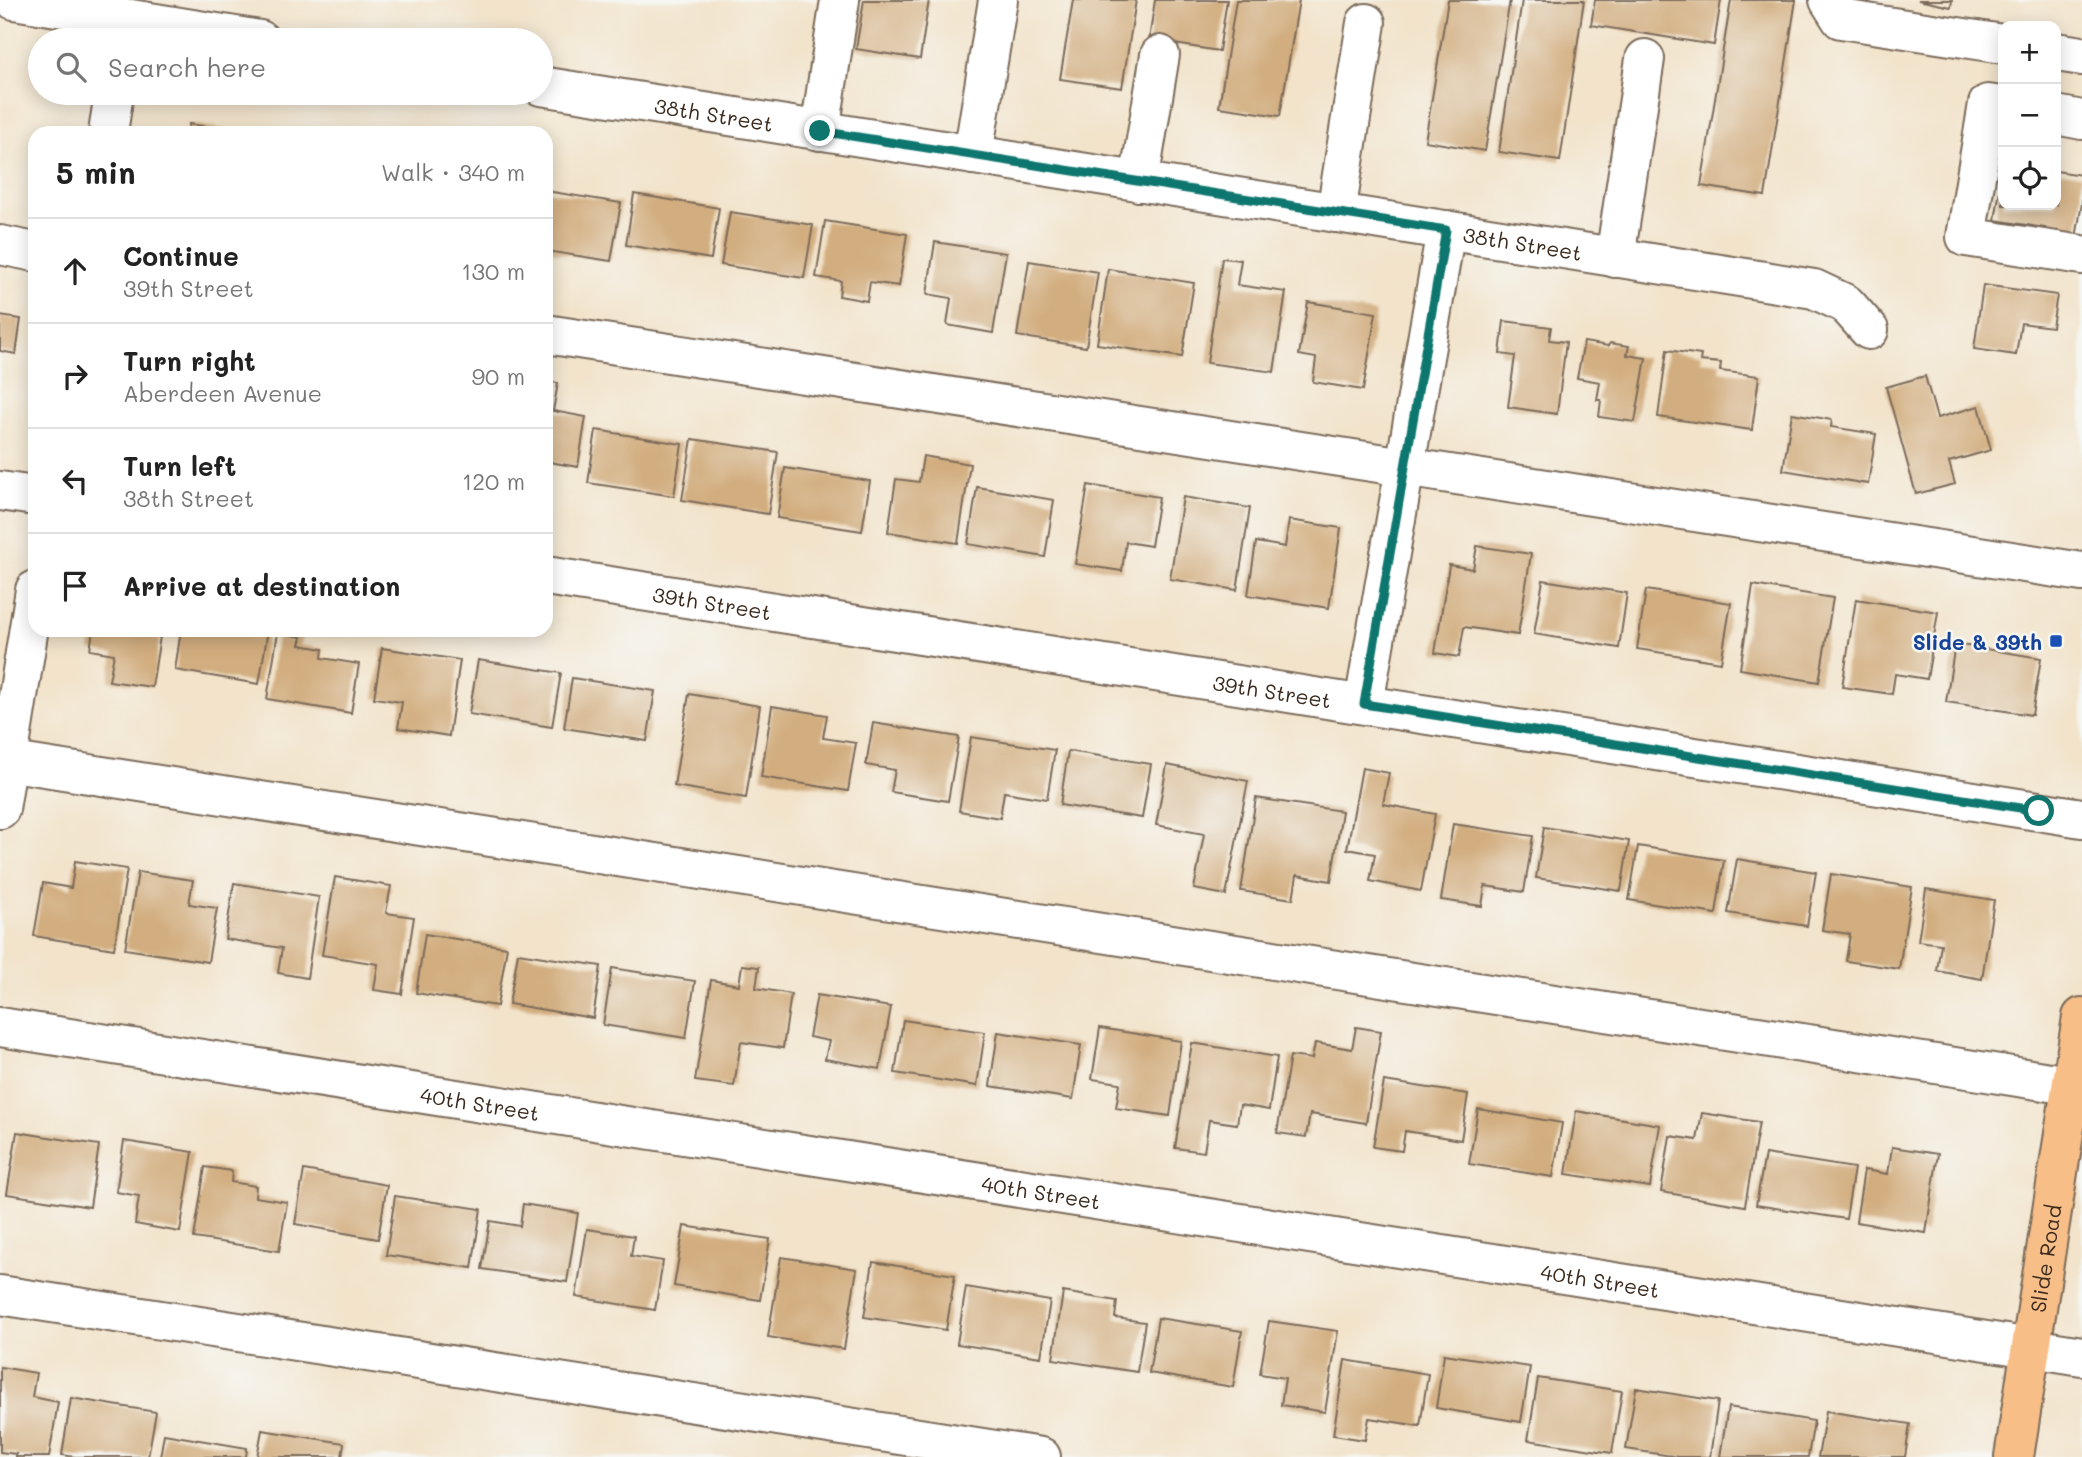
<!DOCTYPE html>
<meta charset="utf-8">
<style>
:root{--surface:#fff;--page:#f2f2f2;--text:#222;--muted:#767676;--line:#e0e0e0}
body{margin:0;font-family:Mali,sans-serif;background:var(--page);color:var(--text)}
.controls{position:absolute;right:21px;top:21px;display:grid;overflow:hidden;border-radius:14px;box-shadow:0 4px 18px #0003}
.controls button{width:63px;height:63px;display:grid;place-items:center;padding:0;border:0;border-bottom:2px solid var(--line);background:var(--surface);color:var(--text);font:35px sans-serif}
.stop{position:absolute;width:21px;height:21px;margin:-16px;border:5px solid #0f766e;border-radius:50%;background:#fff}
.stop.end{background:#0f766e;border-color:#fff;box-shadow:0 2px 7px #0008}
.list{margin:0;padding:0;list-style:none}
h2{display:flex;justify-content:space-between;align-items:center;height:91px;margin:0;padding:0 28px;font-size:30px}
h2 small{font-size:23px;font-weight:400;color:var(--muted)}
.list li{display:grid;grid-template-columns:46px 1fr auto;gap:21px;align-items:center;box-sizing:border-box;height:105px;padding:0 28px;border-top:2px solid var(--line)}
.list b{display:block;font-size:26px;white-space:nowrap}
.list p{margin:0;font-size:23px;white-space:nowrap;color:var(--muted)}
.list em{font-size:23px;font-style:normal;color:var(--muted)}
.icon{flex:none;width:38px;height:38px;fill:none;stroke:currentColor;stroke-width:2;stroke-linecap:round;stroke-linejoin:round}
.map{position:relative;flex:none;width:2082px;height:1457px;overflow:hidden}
.search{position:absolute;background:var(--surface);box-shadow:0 4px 18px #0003;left:28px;top:28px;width:525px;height:77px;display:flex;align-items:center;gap:18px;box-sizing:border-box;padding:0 24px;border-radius:38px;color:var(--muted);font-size:26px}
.panel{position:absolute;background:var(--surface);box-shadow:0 4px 18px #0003;left:28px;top:126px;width:525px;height:511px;border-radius:21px}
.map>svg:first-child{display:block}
</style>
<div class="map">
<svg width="2082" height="1457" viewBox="0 0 2082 1457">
<rect width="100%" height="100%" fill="#f6f6f2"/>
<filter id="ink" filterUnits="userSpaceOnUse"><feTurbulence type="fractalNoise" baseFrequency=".0143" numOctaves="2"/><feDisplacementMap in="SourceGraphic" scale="14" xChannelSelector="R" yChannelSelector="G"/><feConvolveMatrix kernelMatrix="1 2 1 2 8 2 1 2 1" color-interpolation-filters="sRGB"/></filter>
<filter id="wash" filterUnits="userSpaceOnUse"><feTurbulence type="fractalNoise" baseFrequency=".00686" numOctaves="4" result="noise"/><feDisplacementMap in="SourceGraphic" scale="28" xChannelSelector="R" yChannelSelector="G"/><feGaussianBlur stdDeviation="1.57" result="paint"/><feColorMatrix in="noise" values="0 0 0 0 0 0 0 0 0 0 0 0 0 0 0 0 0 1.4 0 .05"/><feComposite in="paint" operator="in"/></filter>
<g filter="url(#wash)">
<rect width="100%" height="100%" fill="#f2e3ca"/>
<g id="blocks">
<path fill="#d2ad7f" d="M864 0H929L920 59 856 49Z
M1073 0H1136L1122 88 1060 79Z
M1155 0H1227L1219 51 1149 40Z
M1236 0H1299L1280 116 1219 107Z
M1448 0H1510L1485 151 1425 141Z
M1522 0H1584L1560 161 1499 152Z
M1595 0H1721L1714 45 1591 25Z
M1731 0H1796L1765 196 1701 186Z
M1918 0H1952L1951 7Z
M189 124 240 132 239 133H188Z
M2056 171 2082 175V203L2076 238 2044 233 2045 228 1995 220 2002 178 2003 205H2056Z
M546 191 621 203 611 261 546 251Z
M634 194 719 208 711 259 626 245Z
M730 212 813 225 804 278 721 265Z
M825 221 907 234 899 286 870 282 867 301 839 296 841 281 816 277Z
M935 242 1006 253 993 333 947 325 951 298 927 294Z
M1222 258 1241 260 1237 285 1286 292 1274 372 1207 363Z
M1029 261 1098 272 1086 347 1017 336Z
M1108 269 1194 283 1182 357 1097 344Z
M1983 285 2057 295 2052 327 2021 323 2016 355 1974 349Z
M1308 302 1376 313 1363 390 1313 382 1316 358 1299 355Z
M0 316 21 319 16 354 0 351Z
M1504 321 1551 327 1549 340 1566 342 1557 414 1508 407 1515 356 1500 354Z
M1584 342 1608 346 1610 343 1629 346 1627 355 1646 358 1635 422 1599 417 1601 400H1597L1600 382 1577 378Z
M1667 350 1701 355 1700 361 1721 363 1720 371 1759 376 1752 430 1658 417Z
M1925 376 1937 418 1979 406 1991 450 1949 462 1955 484 1916 494 1886 387Z
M546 381 558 383 553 411 586 417 578 467 549 462 547 474Z
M1792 413 1832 420 1831 427 1876 434 1868 484 1783 470Z
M596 430 682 444 674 496 588 483Z
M692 439 778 452 768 514 682 500Z
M923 456 970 464 958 543 888 532 896 479 919 482Z
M785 468 870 481 862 531 777 518Z
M1088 485 1159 497 1151 546 1126 542 1122 571 1075 564Z
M977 487 1054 500 1045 557 968 544Z
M1183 497 1250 508 1237 590 1170 579Z
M1289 520 1341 528 1329 608 1248 595 1256 542 1285 547Z
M1477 546 1531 554 1518 635 1464 627 1459 657 1435 653 1449 565 1473 569Z
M1543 580 1627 593 1619 648 1534 634Z
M1753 585 1833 598 1819 682 1740 669Z
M1646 590 1731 603 1721 662 1637 649Z
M1856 599 1938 612 1927 679 1895 674 1892 694 1842 687Z
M93 630H161L152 687 109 681 114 654 90 650Z
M181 630H268L259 684 175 670Z
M278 632 302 637 300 645 323 649 322 658 359 664 351 713 267 699Z
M1955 644 2041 658 2032 715 1946 702Z
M382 648 460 660 449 736 398 728 402 702 374 698Z
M478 660 561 673 552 727 469 714Z
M572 678 655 691 647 741 564 728Z
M689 694 760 706 746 798 674 786Z
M772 706 827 715 823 738 856 743 848 791 761 777Z
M873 723 959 737 948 801 891 792 895 770 866 765Z
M971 737 1055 750 1047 799 1004 792 1000 818 959 811Z
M1068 751 1151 764 1142 818 1060 805Z
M1167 765 1248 781 1226 895 1194 889 1204 834 1156 825Z
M1362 768 1389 773 1383 804 1435 814 1421 891 1370 881 1375 854 1347 849Z
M1256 798 1342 811 1331 881 1297 875 1293 899 1241 891Z
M1453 824 1533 836 1524 892 1485 886 1482 906 1441 900Z
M1544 827 1629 841 1621 891 1536 878Z
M1638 846 1724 860 1716 914 1629 900Z
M1737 859 1816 872 1807 926 1728 913Z
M75 861 127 869 114 949 34 936 43 883 71 888Z
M138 872 193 880 189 904 217 908 208 962 125 949Z
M1831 874 1912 887 1899 969 1846 961 1850 934 1822 930Z
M335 877 391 886 386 913 414 917 402 994 374 990 378 964 322 955Z
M234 883 319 897 307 978 278 973 282 948 225 939Z
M1926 889 1994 900 1982 979 1937 971 1941 944 1918 941Z
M425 934 507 947 497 1006 416 993Z
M518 953 601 966 593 1018 509 1004Z
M742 965 759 967 756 988 791 994 783 1048 741 1042 734 1086 695 1081 711 980 739 985Z
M612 968 695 981 686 1038 603 1025Z
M817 995 891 1007 880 1069 825 1059 829 1041 809 1037Z
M903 1020 985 1032 977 1086 895 1073Z
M1356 1027 1381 1031 1366 1123 1310 1114 1306 1137 1277 1133 1290 1056 1312 1059 1315 1043 1352 1049Z
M1100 1028 1181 1041 1170 1116 1116 1108 1120 1083 1092 1079Z
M998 1032 1081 1045 1073 1099 990 1086Z
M1192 1043 1277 1057 1269 1110 1240 1105 1237 1124 1209 1120 1204 1152 1175 1148Z
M1384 1081 1468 1094 1461 1140 1405 1131 1402 1151 1373 1147Z
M1478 1109 1562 1123 1553 1177 1469 1164Z
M1576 1111 1660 1125 1650 1187 1566 1174Z
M1702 1113 1759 1122 1745 1206 1661 1192 1670 1136 1697 1140Z
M17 1132 99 1145 90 1207 7 1194Z
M124 1141 193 1152 180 1232 135 1224 139 1196 116 1192Z
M1892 1147 1938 1154 1926 1233 1856 1222 1864 1170 1888 1174Z
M1765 1154 1854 1168 1846 1219 1756 1205Z
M205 1167 232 1171 231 1182 256 1186 255 1197 287 1202 279 1251 194 1238Z
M304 1170 387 1185 378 1239 295 1224Z
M395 1196 481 1209 472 1268 386 1255Z
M523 1204 578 1213 567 1282 482 1269 490 1221 520 1226Z
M684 1226 770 1239 760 1300 674 1286Z
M587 1229 634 1236 631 1256 663 1261 655 1310 576 1297Z
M781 1257 857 1269 844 1349 768 1337Z
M873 1262 955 1275 946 1330 864 1317Z
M966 1287 1050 1301 1041 1357 957 1344Z
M1063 1292 1117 1301 1115 1318 1145 1322 1137 1372 1053 1359Z
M1158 1318 1242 1331 1233 1387 1149 1373Z
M1269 1321 1338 1331 1325 1412 1281 1405 1285 1378 1260 1374Z
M1444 1354 1530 1367 1521 1422 1436 1408Z
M1345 1360 1428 1374 1420 1426 1369 1418 1365 1440 1333 1435Z
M0 1367 36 1373 32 1397 58 1402 49 1457H16V1454L0 1452Z
M1538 1378 1622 1391 1612 1453 1528 1440Z
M1636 1388 1718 1401 1710 1457H1678L1626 1449Z
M71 1398 156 1412 148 1457H75L62 1455Z
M1728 1407 1814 1421 1808 1457H1720Z
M1826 1411 1910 1424 1905 1457H1818Z
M262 1430 344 1443 342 1457H257Z
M164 1434 247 1448 246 1457H160Z"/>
</g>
</g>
<g filter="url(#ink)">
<use href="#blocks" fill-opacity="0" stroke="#7b6b5a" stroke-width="2"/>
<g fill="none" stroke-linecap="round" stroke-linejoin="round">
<g stroke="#7b6b5a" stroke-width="42">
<g id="minor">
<path d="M14 0 260 40"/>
<path d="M1829 0 1841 19 2003 44"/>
<path d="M2056 52 2082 56"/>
<path id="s1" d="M541 86 1814 289 1846 304 1869 330"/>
<path d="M2003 106 1988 104 1966 237 2082 255"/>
<path d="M2056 115 2082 120"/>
<path d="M820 131 840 0"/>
<path d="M108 133 114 93"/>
<path d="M973 155 998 0"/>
<path d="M1139 182 1160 55"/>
<path d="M1336 213 1366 23"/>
<path d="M0 245 35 252"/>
<path d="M1615 258 1645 59"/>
<path d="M546 334 2082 572"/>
<path d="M0 491 35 496"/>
<path id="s2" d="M546 576 2082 818"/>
<path d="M1364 704 1446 230"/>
<path d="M0 760 2082 1087"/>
<path d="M0 809 35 590"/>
<path id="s3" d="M0 1027 2082 1356"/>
<path d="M0 1295 1041 1457"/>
</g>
</g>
<g stroke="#7b6b5a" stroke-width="42">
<g id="major">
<path id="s4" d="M2014 1457 2082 1017"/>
</g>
</g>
<use href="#minor" stroke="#fff" stroke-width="38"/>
<use href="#major" stroke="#f7be88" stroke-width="38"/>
</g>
</g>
<g fill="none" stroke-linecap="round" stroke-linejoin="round" filter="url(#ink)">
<path stroke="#0f766e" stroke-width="9" d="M820 131 1446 230 1364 704 2039 811"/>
</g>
<rect fill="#1a4fb4" stroke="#f6f6f2" stroke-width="2.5" x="2049" y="634" width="14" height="14" rx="3.5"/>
<g text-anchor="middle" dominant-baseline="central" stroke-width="5" stroke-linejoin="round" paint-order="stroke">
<g font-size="21" fill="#3b2a1e" stroke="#f6f6f2">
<text stroke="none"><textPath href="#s1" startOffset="175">38th Street</textPath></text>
<text stroke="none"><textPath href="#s1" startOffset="994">38th Street</textPath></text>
<text stroke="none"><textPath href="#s2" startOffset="168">39th Street</textPath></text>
<text stroke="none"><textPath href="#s2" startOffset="735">39th Street</textPath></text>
<text stroke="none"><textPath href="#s3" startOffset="486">40th Street</textPath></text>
<text stroke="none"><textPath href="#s3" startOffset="1054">40th Street</textPath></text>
<text stroke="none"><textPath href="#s4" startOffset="201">Slide Road</textPath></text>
<text stroke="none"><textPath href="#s3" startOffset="1620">40th Street</textPath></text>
</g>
<g font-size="21" font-weight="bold" fill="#164399" stroke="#f6f6f2" text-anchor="end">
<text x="2042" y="641">Slide &amp; 39th</text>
</g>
</g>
</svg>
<div class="controls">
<button>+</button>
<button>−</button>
<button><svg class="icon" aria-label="locate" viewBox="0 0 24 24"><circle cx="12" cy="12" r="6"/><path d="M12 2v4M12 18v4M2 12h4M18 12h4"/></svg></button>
</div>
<div class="stop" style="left:2039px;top:811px"></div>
<div class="stop end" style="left:820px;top:131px"></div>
<div class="search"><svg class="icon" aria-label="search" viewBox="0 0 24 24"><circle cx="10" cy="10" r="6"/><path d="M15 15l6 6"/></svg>Search here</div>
<section class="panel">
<h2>5 min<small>Walk · 340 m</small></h2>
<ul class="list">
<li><svg class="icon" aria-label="ahead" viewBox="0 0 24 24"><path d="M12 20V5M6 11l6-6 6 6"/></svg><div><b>Continue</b><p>39th Street</p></div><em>130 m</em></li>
<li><svg class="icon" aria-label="right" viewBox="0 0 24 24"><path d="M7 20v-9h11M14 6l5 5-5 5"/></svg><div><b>Turn right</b><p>Aberdeen Avenue</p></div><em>90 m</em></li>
<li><svg class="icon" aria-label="left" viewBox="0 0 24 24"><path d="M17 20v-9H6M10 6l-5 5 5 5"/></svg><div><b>Turn left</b><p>38th Street</p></div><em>120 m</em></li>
<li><svg class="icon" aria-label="arrive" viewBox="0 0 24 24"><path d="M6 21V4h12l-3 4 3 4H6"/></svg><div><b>Arrive at destination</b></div></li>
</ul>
</section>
</div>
